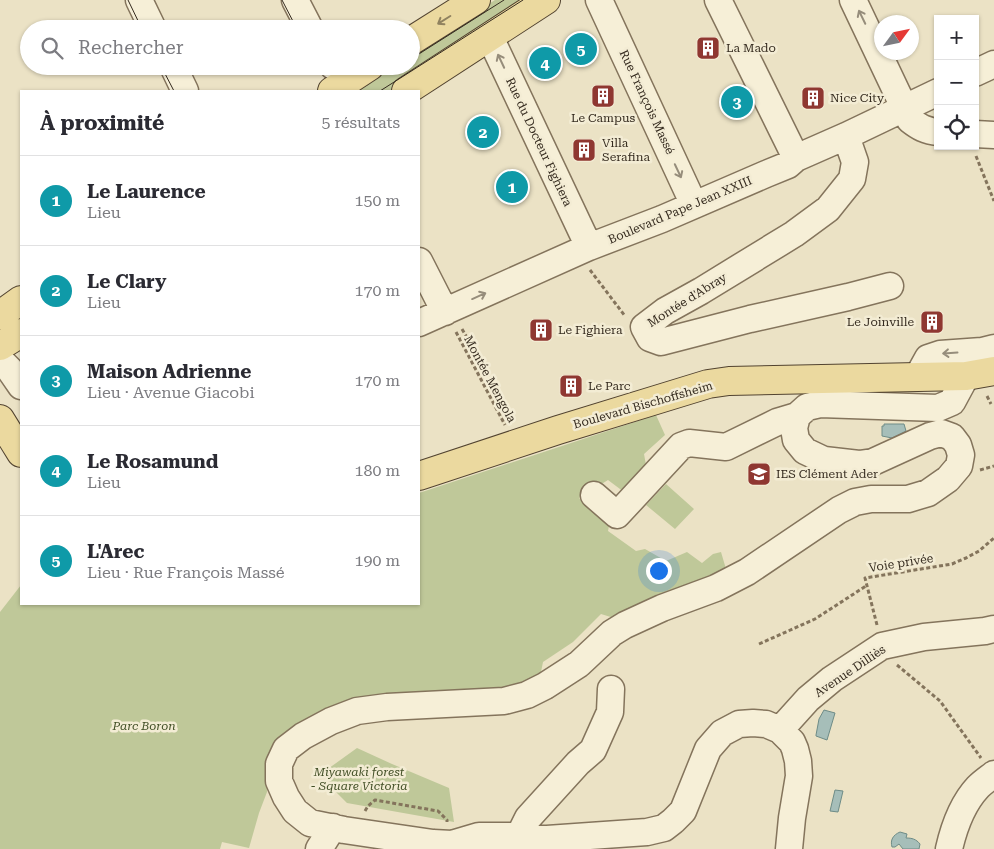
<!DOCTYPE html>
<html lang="fr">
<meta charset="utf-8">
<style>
:root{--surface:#fff;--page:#f7f7f7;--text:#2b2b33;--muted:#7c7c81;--line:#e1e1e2;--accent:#111827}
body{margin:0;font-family:"Roboto Serif",serif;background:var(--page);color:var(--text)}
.controls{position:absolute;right:15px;top:15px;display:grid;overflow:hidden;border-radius:0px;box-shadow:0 1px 4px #0004}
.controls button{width:45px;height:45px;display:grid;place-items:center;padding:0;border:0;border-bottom:1px solid var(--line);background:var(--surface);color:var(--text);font:25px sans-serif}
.compass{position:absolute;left:874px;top:15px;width:45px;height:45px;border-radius:50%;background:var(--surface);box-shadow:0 1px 4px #0004;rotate:57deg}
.you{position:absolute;left:658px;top:570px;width:18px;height:18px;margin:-12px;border:4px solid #fff;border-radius:50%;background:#1a73e8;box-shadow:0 0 0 8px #1a73e833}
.badge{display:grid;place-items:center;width:32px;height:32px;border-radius:50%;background:var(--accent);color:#fff;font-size:16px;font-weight:700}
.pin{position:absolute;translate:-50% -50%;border:2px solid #fff;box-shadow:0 1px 5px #0006}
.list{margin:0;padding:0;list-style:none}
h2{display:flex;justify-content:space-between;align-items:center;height:65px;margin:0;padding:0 20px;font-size:21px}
h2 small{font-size:16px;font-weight:400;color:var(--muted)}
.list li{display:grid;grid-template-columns:32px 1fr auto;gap:15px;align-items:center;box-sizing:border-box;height:90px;padding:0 20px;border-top:1px solid var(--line)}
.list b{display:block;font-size:19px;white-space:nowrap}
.list p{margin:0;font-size:16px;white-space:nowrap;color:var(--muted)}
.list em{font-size:16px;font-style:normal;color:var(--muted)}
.icon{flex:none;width:28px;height:28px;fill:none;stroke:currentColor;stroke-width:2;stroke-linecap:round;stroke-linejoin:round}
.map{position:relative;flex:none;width:994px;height:849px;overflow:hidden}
.search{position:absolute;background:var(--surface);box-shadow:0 1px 4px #0004;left:20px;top:20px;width:400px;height:55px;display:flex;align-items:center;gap:12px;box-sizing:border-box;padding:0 18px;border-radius:28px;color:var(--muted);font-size:19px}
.panel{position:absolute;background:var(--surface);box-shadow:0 1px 4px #0004;left:20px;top:90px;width:400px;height:515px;border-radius:0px}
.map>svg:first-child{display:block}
</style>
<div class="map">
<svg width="994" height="849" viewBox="0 0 994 849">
<rect width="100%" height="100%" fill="#ebe2c5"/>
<path fill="#bfc899" d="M495 0H533L392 91H354L393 66H411V54Z
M656 415 665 435 644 454 648 476 628 495 608 480 579 498 609 526 608 531 636 551 645 549 666 561 687 552 702 563 713 554 721 552 726 569 691 586 614 618 601 614 573 642 543 662 540 677 524 685 490 694 348 704 278 738 266 763 267 792 259 813 249 848 222 842 220 849H0V612L21 585V604H419V493Z
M666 484 694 509 675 529 646 505Z
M357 748 392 764 449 788 454 822 347 803 332 788 325 771Z"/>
<path fill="#a6beb9" stroke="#6e8c87" d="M884 424H904L906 431 892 438 882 436V426H884Z
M824 710 835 713 827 740 816 736V735L819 719Z
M835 790 843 791 838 812 830 811Z
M900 832 907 834 906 838C912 838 916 839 920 844L919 849H903L899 844 895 847H892C890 840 893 835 900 832Z"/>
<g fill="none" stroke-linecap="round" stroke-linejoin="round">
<g stroke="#84745c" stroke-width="29">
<path id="minor" d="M139 0 153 29
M295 0 310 29
M599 0 694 205
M718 0 796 158
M853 0 910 120C919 127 926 131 938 132
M490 37 589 247
M173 66 185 91
M333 66 348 72 360 73
M975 73 994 64
M975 134 994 135
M846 136 855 162 852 179 828 209 794 234 701 291 665 311 644 327 650 338 661 342 750 319 848 297 890 286
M419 261 445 312
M419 323 589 247 662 219 766 174 788 165 796 158 846 136 938 92
M0 360 10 370 21 386
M918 376 928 358 940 354 982 351 994 348
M594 495 617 515 681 446 689 443 726 447 777 422 797 416
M780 730 808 699 832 679 882 646 924 637 985 631 994 629
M521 838 523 828 528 818 578 763 593 750 610 712 611 689
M319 849 333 827
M789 849 792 818 799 776 798 761 795 749 792 742 780 730 766 724 753 723 739 724 722 733 708 749 683 811 673 821 664 828 647 832 547 839H527L512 836H479L452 844 433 843 344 830 310 823 295 811 286 797 279 781V764L286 749 303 736 331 721 357 711 387 707 504 701 527 695 545 686 579 664 612 633 625 625 662 608 716 588 747 572 839 510 855 502 871 499H908L928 493 948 479 959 466 961 455 958 445 952 437 941 433 930 436 873 462 859 464 824 460 805 451 796 440 794 428 797 416 807 407 820 404 938 408 952 402 966 376
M949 849C954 827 963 803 978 787 983 782 989 778 994 774"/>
</g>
<g stroke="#524330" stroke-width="30">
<path id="major" d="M411 41 476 0
M332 91 370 66
M406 91 546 0
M0 315 21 300
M0 346 21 333
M0 419 21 453
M419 476 558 430 708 384 729 381 966 376 994 371"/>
</g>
<path stroke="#84745c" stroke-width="3" stroke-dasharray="4 2.5" stroke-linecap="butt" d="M976 156 994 201
M590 270 625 316
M462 329 473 348
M456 332 505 425
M987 396 991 404
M980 470 994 466
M877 625 865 578 952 564 966 558 979 551 994 538
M759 644 815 619 866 586
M897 665 940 701 981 758
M365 811 368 806 375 800 438 811 447 820V822"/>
<use href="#minor" stroke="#f6efd7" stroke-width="26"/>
<use href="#major" stroke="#ebd99f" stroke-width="28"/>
<path stroke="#352b1f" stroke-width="1" d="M128 0 142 29
M282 0 297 29
M411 59 504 0
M161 66 174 91
M360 73 386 70 396 66
M380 91 523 0"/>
</g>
<defs><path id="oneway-shaft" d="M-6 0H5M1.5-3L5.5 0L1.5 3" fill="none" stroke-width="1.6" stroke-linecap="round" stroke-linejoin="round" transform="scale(1.25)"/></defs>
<g stroke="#968d7b">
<use href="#oneway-shaft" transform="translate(862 17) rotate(-116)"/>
<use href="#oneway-shaft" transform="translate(501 61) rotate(-115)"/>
<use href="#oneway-shaft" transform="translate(678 171) rotate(65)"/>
<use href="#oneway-shaft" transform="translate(479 296) rotate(-24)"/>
<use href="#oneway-shaft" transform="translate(950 353) rotate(176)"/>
</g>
<use stroke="#90825f" href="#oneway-shaft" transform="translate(444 20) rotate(148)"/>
<defs>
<g id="building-square" transform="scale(1.25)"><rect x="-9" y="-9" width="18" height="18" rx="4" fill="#8f3731" stroke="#f3ecd4"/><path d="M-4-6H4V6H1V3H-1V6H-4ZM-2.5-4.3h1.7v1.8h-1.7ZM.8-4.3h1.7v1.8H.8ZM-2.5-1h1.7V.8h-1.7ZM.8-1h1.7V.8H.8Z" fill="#fff"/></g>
<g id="school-square" transform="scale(1.25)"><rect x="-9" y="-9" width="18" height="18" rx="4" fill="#8f3731" stroke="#f3ecd4"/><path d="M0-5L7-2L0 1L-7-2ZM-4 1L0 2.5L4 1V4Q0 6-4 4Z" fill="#fff"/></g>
</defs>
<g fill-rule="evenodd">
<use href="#building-square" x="708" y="48"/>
<use href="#building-square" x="603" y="96"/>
<use href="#building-square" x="813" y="98"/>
<use href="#building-square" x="584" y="150"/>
<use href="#building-square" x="932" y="322"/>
<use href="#building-square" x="541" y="330"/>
<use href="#building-square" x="571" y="386"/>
<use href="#school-square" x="759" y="474"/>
</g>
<g text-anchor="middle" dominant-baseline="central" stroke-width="5" stroke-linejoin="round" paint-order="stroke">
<g font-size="12" fill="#352b1f" stroke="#f3ecd4" text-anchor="start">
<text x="726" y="48">La Mado</text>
<text x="830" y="98">Nice City</text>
<text x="603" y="118" text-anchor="middle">Le Campus</text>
<text x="602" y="143">Villa<tspan x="602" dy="14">Serafina</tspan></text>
<text x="914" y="322" text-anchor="end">Le Joinville</text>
<text x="558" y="330">Le Fighiera</text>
<text x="588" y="386">Le Parc</text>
<text x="776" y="474">IES Clément Ader</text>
</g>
<g font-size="12" fill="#352b1f" stroke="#f3ecd4">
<text transform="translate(647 102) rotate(65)">Rue François Massé</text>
<text transform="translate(539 142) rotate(65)">Rue du Docteur Fighiera</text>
<text transform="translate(680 210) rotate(-23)">Boulevard Pape Jean XXIII</text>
<text transform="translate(687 300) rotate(-32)">Montée d'Abray</text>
<text transform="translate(490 379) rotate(62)">Montée Mengola</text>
<text transform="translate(643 405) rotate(-16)">Boulevard Bischoffsheim</text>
<text transform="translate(901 563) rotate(-9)">Voie privée</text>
<text transform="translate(850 671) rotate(-34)">Avenue Dilliès</text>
</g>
<g font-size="12" font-style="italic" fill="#435027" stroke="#f3ecd4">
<text x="144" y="726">Parc Boron</text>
<text x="359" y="772">Miyawaki forest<tspan x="359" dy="14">- Square Victoria</tspan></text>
</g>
</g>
</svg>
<div class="controls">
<button>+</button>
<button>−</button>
<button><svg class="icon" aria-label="locate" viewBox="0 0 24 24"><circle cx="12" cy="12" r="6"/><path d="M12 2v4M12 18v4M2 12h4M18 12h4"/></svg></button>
</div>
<svg class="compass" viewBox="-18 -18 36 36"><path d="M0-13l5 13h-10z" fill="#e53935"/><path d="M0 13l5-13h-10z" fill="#7c7c81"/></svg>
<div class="you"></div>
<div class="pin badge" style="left:512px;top:187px;background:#0f9aa8">1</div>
<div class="pin badge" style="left:483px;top:132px;background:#0f9aa8">2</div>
<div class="pin badge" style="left:737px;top:102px;background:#0f9aa8">3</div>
<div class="pin badge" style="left:545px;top:63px;background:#0f9aa8">4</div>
<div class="pin badge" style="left:581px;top:49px;background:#0f9aa8">5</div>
<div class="search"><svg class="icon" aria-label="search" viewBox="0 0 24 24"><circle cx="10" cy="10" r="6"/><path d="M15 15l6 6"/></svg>Rechercher</div>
<section class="panel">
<h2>À proximité<small>5 résultats</small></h2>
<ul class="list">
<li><span class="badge" style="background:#0f9aa8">1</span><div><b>Le Laurence</b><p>Lieu</p></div><em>150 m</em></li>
<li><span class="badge" style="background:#0f9aa8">2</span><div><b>Le Clary</b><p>Lieu</p></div><em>170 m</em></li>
<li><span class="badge" style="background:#0f9aa8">3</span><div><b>Maison Adrienne</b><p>Lieu · Avenue Giacobi</p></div><em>170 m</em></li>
<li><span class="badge" style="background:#0f9aa8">4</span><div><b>Le Rosamund</b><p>Lieu</p></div><em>180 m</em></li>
<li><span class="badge" style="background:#0f9aa8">5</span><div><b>L'Arec</b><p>Lieu · Rue François Massé</p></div><em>190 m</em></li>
</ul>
</section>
</div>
